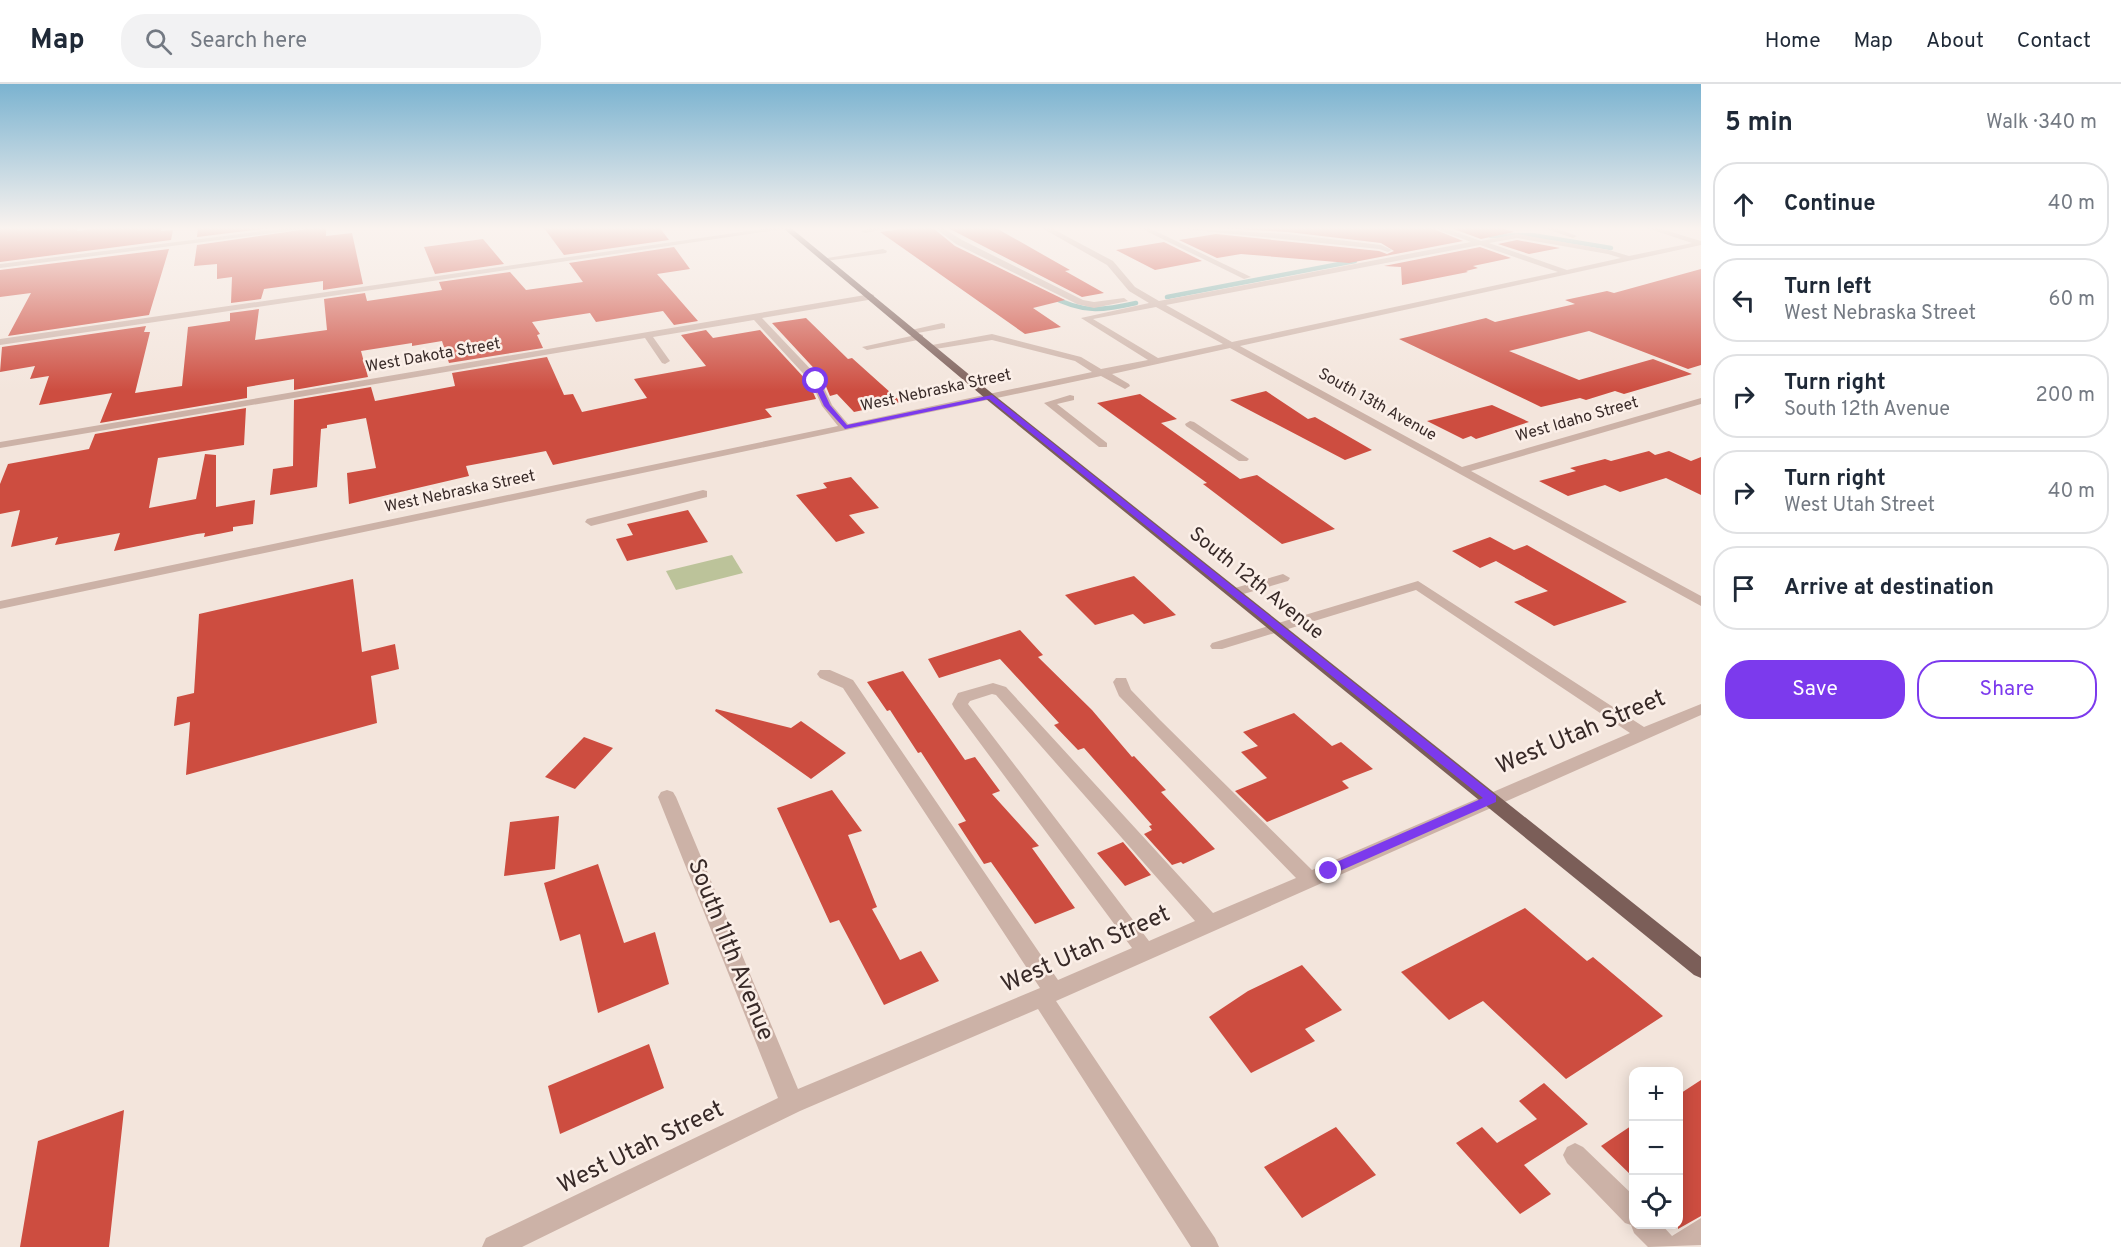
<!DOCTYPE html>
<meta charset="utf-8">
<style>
:root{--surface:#fff;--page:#f2f2f3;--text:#1f2937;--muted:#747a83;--line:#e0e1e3;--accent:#7c3aed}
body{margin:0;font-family:Overpass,sans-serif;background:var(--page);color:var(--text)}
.controls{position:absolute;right:18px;bottom:18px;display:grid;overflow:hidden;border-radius:12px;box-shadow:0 3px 15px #0003}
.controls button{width:54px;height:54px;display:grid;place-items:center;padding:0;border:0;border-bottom:2px solid var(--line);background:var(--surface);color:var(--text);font:30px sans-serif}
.stop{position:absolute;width:18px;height:18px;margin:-14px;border:4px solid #7c3aed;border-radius:50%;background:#fff}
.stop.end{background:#7c3aed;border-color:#fff;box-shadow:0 2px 6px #0008}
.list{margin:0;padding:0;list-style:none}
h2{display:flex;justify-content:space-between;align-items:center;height:78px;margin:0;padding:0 24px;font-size:26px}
h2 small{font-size:20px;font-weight:400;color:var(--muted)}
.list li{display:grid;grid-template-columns:39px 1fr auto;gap:18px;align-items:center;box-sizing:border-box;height:84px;margin:0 12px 12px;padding:0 12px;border:2px solid var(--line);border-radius:24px}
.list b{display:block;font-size:22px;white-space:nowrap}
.list p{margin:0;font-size:20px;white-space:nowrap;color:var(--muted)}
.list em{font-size:20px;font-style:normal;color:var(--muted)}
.actions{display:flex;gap:12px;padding:18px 24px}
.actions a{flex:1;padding:14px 0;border:2px solid var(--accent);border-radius:24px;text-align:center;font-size:21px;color:var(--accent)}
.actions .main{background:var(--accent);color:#fff}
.icon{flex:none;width:33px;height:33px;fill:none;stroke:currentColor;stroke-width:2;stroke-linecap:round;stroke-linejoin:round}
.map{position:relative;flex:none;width:1701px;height:1163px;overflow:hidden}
header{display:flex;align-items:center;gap:36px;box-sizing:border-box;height:84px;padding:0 30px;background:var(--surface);border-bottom:2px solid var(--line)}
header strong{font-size:28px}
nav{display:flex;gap:33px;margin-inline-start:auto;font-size:21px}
.search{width:420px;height:54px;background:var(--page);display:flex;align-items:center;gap:15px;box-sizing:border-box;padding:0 21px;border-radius:24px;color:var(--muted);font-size:22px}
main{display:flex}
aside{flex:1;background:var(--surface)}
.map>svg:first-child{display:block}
</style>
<header>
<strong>Map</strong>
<div class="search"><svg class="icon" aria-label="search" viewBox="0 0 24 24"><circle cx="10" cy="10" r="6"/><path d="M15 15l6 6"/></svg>Search here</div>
<nav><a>Home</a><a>Map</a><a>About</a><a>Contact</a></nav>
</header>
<main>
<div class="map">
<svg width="1701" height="1163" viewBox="0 0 1701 1163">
<rect width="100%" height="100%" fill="#f3e5dc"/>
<path fill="#bcc39a" d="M732 471 743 489 676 506 666 487Z"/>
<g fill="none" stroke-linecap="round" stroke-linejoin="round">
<path stroke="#79b2ac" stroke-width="4.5" d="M1491 152 1532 151 1611 164
M1050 212C1083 229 1101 227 1136 219
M1167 213 1355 177"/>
</g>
<path fill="#cd4d40" d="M0 144H78L77 147 99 144H162L161 147 173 146 171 156 0 178Z
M198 144H269L197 153Z
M314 144H326V152L352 149 363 200 323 206V197L264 205 261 215 231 219 232 193 217 195V180L194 182 197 161Z
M544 144H660L669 156 564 171Z
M909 144H933L955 162 1065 216 1033 224 1061 243 1025 250 880 148Z
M948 144H996L1070 186 1065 187 1104 209 1082 213Z
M1222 144H1431L1463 157 1349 179 1241 170 1217 174 1179 156 1216 150 1379 167 1387 170 1394 167 1381 159 1288 148Z
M1451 144H1501L1514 148 1481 155Z
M483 155 504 180 435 190 424 163Z
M1517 156 1560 164 1529 170 1498 160Z
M1164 158 1202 177 1155 186 1116 166Z
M674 163 690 185 657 190 698 237 674 241 663 227 596 238 590 229 532 238 540 250 537 251 543 264 449 279 442 257 412 262V259L361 267 368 293 294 306V295L247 303V314L100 339 112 309 39 321 49 292 30 295 35 282 0 288 2 263 146 242 144 248H150L135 309 182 302 188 243 230 237V229L259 225 255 256 327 246 324 215 365 209 367 217 442 206 439 198 510 188 526 206 583 198 569 179Z
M1480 163 1511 174 1473 182 1478 184 1466 187 1468 188 1402 201 1401 183 1384 182Z
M169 165 149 231 8 252 31 209 0 213V186Z
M1701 185V281L1688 285 1589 247 1509 267 1579 296 1653 275 1692 290 1624 310 1615 307 1586 316 1580 314 1541 323 1399 255 1486 234 1495 238 1575 220 1565 216 1607 207 1614 209Z
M806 234 848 275 852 274 901 318 854 328 837 310 830 312 822 293 772 239Z
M706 246 713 254 760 246 809 299 816 315 765 325 772 333 553 381 546 367 466 382 469 392 349 420 347 389 376 384 366 334 327 341V344L321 345 317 403 270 411 273 385 293 382 294 316 371 303 375 317 455 302 452 289 547 273 564 311 573 310 582 328 647 314 634 295 706 282 681 251Z
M1266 307 1308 335 1315 333 1372 366 1345 376 1230 316Z
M1140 310 1177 335 1161 339 1240 395 1257 391 1335 445 1282 460 1203 400 1207 399 1097 319Z
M1492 321 1529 338 1476 355 1471 352 1463 355 1427 337Z
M246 324 244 361 158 374 149 424 196 415 205 370 216 371V423L255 416 253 440 233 443V447L204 453 205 449 197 450 114 467 120 449 55 461 58 453 11 463 20 426 0 430V400L8 380 89 365 95 350Z
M1649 367 1655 371 1669 367 1691 377 1701 373V411L1666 394 1620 408 1605 401 1568 412 1539 397 1576 387 1570 384 1605 375 1611 377Z
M851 393 879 424 849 431 865 449 836 458 796 411 827 404 823 399Z
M688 426 708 458 627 477 616 455 633 451 627 440Z
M1490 453 1514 466 1527 461 1627 518 1554 542 1514 518 1548 507 1496 477 1480 484 1452 467Z
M1134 492 1176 531 1144 540 1133 530 1095 541 1065 511Z
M353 495 362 568 395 560 399 585 371 592 377 639 186 691 190 638 174 642 177 613 194 609 199 530Z
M1020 546 1043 571 1038 573 1092 626 1132 673 1134 672 1166 706 1161 708 1215 765 1183 780 1181 778 1172 781 1144 750 1152 746 1149 742 1152 741 1084 664 1078 666 1054 641 1059 639 1000 575 939 594 928 575Z
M903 587 965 676 975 673 1000 707 992 710 1039 762 1032 764 1075 824 1035 840 991 778 984 780 958 740 966 737 921 668 918 669 890 626 887 627 867 598Z
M716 625 791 644 801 637 846 669 811 695 715 627Z
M1294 629 1332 662 1341 658 1373 685 1342 697 1349 704 1267 738 1235 707 1267 694 1241 668 1258 662 1243 648Z
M584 653 613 664 575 705 545 693Z
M832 706 862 747 848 751 877 823 872 825 900 876 921 867 939 897 884 921 839 836 830 839 777 724Z
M559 732 555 785 504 792 510 738Z
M1123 758 1151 791 1125 802 1097 769Z
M598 780 624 859 655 848 669 900 598 929 580 850 560 857 544 799Z
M1525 824 1587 877 1593 873 1663 932 1566 995 1483 917 1449 936 1401 888Z
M1302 881 1342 926 1305 945 1315 957 1251 989 1209 933 1248 907Z
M649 960 664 1004 560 1050 548 1002Z
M1701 996V1132L1678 1145V1011Z
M1544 999 1588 1040 1524 1081 1551 1110 1520 1130 1456 1059 1482 1043 1497 1059 1537 1035 1519 1017Z
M124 1026 109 1163H20L38 1057Z
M1634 1040V1094L1601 1062Z
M1336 1043 1376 1091 1302 1134 1264 1083Z"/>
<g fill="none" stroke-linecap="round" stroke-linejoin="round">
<path fill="#ccb2a7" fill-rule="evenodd" d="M289 144H312L0 184V180Z
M770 144H790L0 261V255Z
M869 144H887L865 149 861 147Z
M935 144H943L962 156 1083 216 1094 218 1124 214 1128 217 1094 224 1077 220 956 160Z
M1042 144H1051L1113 177 1135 203 1159 217 1471 158 1433 144H1444L1481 157 1517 150 1609 166 1629 172 1692 159 1647 144H1658L1701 157V161L1240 262 1462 383 1701 314V320L1471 387 1701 512V522L1230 264 1112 290 1129 300 1130 302 1125 305 1101 292 0 525V517L838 342 822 322 811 298 754 236 653 253 670 277 665 280 662 279 645 254 0 364V358L871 210 874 211V215L762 234 820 295 832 321 848 340 1092 288 1075 277 992 256 929 266V262L932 261 992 250 1081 273 1101 285 1148 276 1081 234 1149 219 1129 207 1107 181ZM1517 154 1608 170 1621 174 1567 186 1489 159ZM1480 161 1558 188 1232 258 1166 221ZM1156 223 1223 260 1158 274 1093 235Z
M1140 144H1149L1251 193 1244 195Z
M1176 144 1288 150 1381 161 1392 166 1388 168 1379 165Z
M1544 144H1555L1577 152 1573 154Z
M883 165 887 167 886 169 825 177 821 175Z
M942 239 945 240V244L912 250 907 247Z
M920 250 923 251V255L867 266 862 263Z
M1070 311 1074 312V316L1057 320 1107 359V363H1099L1044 319Z
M1190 337 1194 338 1249 375 1247 377H1239L1186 342 1185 340Z
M703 406 707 407V413L591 442 585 438 587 435Z
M1283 490 1290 494 1288 497 1233 513 1226 509 1228 506Z
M1418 497 1644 643 1701 620V631L1056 917 1215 1154 1219 1163H1191L1038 925 800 1027 522 1163H482L486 1154 778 1014 658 713 661 708 667 706 673 708 676 713 798 1005 1040 904 843 604 820 594 817 590 820 586H830L853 596 1058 896 1132 864 954 624 952 620 958 609 993 599 1006 603 1213 829 1296 794 1119 612 1113 598 1116 594H1126L1131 606 1160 636 1312 786 1630 649 1416 506 1222 565H1212L1210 562 1212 559ZM992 610 996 611 1195 837 1149 857 968 620 970 617Z
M1575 1059 1583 1063 1634 1112V1140H1661L1672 1152 1701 1134V1161L1648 1163 1634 1149 1631 1141 1625 1139 1567 1079 1563 1071 1567 1063Z"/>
<path fill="#7b5e58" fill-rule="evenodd" d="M783 144H791L994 311 1701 873V894L1694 891 986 315Z"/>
</g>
<linearGradient id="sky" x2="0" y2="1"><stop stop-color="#7bb3d0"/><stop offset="0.47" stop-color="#faf3ef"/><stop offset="1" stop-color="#faf3ef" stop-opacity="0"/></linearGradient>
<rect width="1701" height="307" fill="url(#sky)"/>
<path fill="#7c3aed" d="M816 295 819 297 830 321 847 341 992 311 1496 712V718L1333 790H1325V783L1483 714 989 315 845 345 824 322 812 297Z"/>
<g text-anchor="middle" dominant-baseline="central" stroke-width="5" stroke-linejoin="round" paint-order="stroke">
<g font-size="16" fill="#382a28" stroke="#fbefe8">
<text transform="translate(433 272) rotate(-10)">West Dakota Street</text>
<text transform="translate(936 307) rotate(-12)">West Nebraska Street</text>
<text transform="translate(1377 321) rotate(29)">South 13th Avenue</text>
<text transform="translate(1577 336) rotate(-16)">West Idaho Street</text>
<text transform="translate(460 408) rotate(-12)">West Nebraska Street</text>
</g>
<g font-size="20" fill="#382a28" stroke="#fbefe8">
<text transform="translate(1256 500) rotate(39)">South 12th Avenue</text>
</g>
<g font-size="24" fill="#382a28" stroke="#fbefe8">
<text transform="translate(1581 649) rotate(-23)">West Utah Street</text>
<text transform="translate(730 866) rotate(68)">South 11th Avenue</text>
<text transform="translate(1086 866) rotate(-24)">West Utah Street</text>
<text transform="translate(641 1064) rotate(-26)">West Utah Street</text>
</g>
</g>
</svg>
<div class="controls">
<button>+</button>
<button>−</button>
<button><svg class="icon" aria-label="locate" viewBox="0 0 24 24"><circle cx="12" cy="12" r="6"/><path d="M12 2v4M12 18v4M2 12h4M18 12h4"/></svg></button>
</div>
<div class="stop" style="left:816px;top:297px"></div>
<div class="stop end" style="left:1329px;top:787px"></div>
</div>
<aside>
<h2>5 min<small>Walk · 340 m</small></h2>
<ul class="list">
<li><svg class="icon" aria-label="ahead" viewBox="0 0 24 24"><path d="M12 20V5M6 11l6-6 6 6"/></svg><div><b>Continue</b></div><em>40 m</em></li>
<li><svg class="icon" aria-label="left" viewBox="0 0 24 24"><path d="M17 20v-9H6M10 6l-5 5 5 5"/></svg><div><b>Turn left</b><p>West Nebraska Street</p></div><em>60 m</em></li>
<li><svg class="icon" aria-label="right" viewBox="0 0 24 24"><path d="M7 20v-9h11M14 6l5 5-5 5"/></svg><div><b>Turn right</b><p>South 12th Avenue</p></div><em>200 m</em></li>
<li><svg class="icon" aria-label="right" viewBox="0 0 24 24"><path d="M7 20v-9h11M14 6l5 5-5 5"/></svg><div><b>Turn right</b><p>West Utah Street</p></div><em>40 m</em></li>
<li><svg class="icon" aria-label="arrive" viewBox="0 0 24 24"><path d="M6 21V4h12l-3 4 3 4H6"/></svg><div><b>Arrive at destination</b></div></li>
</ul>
<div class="actions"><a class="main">Save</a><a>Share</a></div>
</aside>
</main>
